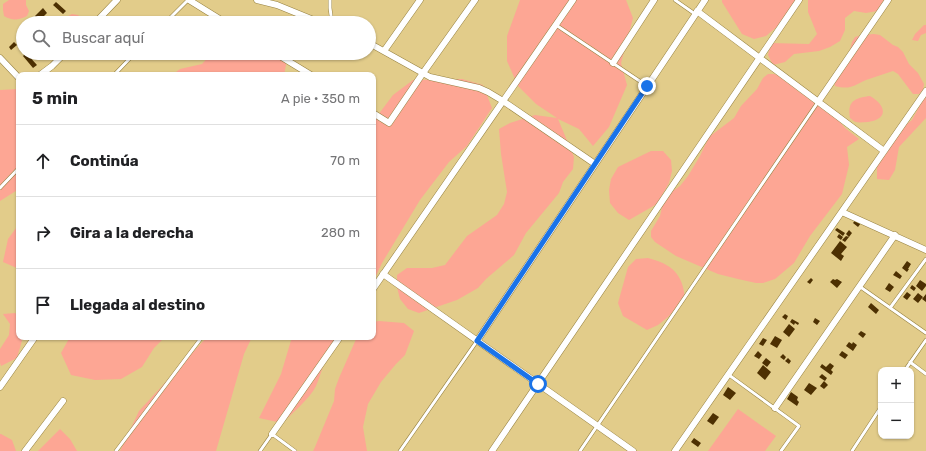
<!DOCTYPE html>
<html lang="es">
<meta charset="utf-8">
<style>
:root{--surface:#fff;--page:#f2f2f2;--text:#202124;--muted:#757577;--line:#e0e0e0}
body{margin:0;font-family:Rubik,sans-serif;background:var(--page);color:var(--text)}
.controls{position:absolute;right:12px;bottom:12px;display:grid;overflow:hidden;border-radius:8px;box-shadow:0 1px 3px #0004}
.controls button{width:36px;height:36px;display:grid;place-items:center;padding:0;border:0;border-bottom:1px solid var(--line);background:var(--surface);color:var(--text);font:20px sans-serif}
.stop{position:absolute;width:12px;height:12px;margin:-9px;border:3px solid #1a73e8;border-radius:50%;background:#fff}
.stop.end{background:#1a73e8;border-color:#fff;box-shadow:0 1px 4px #0008}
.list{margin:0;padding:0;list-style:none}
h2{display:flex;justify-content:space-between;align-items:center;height:52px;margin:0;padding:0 16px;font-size:17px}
h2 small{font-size:13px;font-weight:400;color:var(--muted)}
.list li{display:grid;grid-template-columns:26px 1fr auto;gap:12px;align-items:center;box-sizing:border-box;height:72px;padding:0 16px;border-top:1px solid var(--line)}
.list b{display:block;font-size:15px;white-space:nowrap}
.list em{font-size:13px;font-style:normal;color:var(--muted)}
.icon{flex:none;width:22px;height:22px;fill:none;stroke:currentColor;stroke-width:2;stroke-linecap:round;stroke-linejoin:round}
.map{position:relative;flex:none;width:926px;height:451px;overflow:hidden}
.search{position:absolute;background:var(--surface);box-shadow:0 1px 3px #0004;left:16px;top:16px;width:360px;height:44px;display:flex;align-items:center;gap:10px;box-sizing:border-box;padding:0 14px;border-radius:22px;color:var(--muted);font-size:15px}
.panel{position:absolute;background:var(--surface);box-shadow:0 1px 3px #0004;left:16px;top:72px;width:360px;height:268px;border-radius:8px}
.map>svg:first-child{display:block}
</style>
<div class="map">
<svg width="926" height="451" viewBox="0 0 926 451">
<rect width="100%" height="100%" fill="#e2cc8a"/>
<path fill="#fda694" d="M9 0H26V5L29 11 27 16C19 20 12 21 4 16L3 10V4Z
M520 0H626L633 18 621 63 627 85 609 127 593 146 579 129 558 119 574 157 573 169 563 182 559 193 526 233 514 255 486 279 478 288 457 300 419 313 408 309 400 299 397 287V275L407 268H432L445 265 467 236 497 215 504 204 507 192 501 154 499 129 510 123 535 115 557 118 536 104 518 86 507 61V36Z
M722 0H796L785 20 766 36 754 39 742 34 722 2Z
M808 0H884L877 11 866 13 854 11 845 18V30L840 41 830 47 819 51 794 54 785 62 773 65 768 55 771 43 809 44 817 34 808 12Z
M72 14 78 15 82 19V23H54L56 22 61 20Z
M924 25H926V33L921 35 918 41 912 40 915 34Z
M874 34 880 35 893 45 898 47 903 52 909 64 918 73 924 84 923 90 919 94H913L898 74 893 71C884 74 875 77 866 80 853 86 850 90 835 86L834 80 838 68 849 53 852 42 855 37 862 35Z
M212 53H284L287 60 284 75H172L180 69 202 64Z
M768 74H774L785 78 798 91 829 109 845 128 859 139 847 147 849 165 842 194 810 236 794 263 775 279 763 283H756L738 279 718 274 676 256 655 242 651 237V231L660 216 663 203 670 193 680 186 688 176 700 156 709 137 734 118 741 106 757 89 763 78Z
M462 79 483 85 492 108 467 146 449 162 420 200 382 263 373 282V117L378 115 393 95 413 80Z
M18 89 19 90V189L0 201V90Z
M926 94V118L899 147 895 170 889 180 877 179V167L892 135 912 120Z
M870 96C886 105 889 119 868 122 864 122 859 123 856 122 854 122 852 119 850 118 847 101 855 98 870 96Z
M651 151H663L671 160 672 171 669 183 657 204 629 220 618 213 610 203 609 190 611 179 618 167Z
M19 224V269L3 262 8 239Z
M648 258C671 264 683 273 685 299L668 317 658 325 647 330 623 316 618 303 628 267 636 259Z
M15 313 19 316V337H23L17 358 1 366 0 363V349L9 335 10 324 3 314Z
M379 321 404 323 414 331 405 355 396 364 381 382 368 404 363 427 367 451H313L315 447 334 401 335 389 339 378 357 337H373V322Z
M70 337H165L154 348 142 367 121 379 95 380 71 375 61 353Z
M207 337H252L244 354 216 451H120L139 411Z
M292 337H337C326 351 323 370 316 386 310 398 293 413 282 423L259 418 281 374Z
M738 409 776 436 765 451H708Z
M60 429 70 439 77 451H38Z
M0 434H1L12 440 16 451H0Z"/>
<path fill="#4d3002" d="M56 2 66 11 63 14 53 5Z
M43 8 47 13 39 21 35 16Z
M14 42 17 45 11 50 9 47Z
M26 53 37 65 33 68 23 56Z
M856 219 861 223 858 227 853 223Z
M837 228 845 233 843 236 835 230Z
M849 230 852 233 849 237 846 234Z
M839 234 843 237 841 240 837 237Z
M846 236 849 237 845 242 842 240Z
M840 241 847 247 841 254 844 256 841 261 831 253Z
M907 261 911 264 908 269H909L907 272 902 268Z
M896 271 902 276 900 279 893 275Z
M811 278 813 280 810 284 807 282Z
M833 279 835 280 837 279 842 282 837 288 830 282Z
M920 280 926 284V286L922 291 916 286Z
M889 283 894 287 890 292 885 289Z
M912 285 916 288 914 291 910 288Z
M907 292 911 295 907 300 903 297Z
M918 293 923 297 918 303 913 299Z
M926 294V302L922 299Z
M871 303 879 310 876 314 868 307Z
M785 314 788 316 786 320 782 317Z
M815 318 820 321 817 325 813 322Z
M792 319 799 323 798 325 795 323 794 325 790 322Z
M789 324 795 329 789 337 783 332Z
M861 331 866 334 863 338 858 334Z
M775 336 782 340 777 348 770 344Z
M763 338 767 340 763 346 759 344Z
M849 342 852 344 853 342 857 345 853 351 846 346Z
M758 351 762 355 759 359 754 356Z
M842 351 848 355 845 359 839 355Z
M783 354 786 357 784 360 780 357Z
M766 358 771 362 767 367 762 363Z
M788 358 791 361 789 364 785 361Z
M830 363 834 366 831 370 833 372 831 375 820 367 822 364 826 367Z
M763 365 771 372 765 380 757 373Z
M822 374 827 378 825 381 819 377Z
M824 381 828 385 824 389 820 386Z
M809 383 817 388 811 395 804 390Z
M728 387 736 393 730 400 723 395Z
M791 392 798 397 797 400 799 402 797 406 787 399Z
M713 413 719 417 713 425 707 421Z
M694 438 701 443 698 447 691 442Z"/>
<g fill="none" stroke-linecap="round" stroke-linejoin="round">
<g stroke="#978241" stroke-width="4">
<path id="service" d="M330 0V8L332 23
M675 0 695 14
M165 23 188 0
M556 25 647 86
M114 75 135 53
M0 188 19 168
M859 286 926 333
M890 308 926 259
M910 362 926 374
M905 370 926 340
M729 375 799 426 781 451
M116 451 202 337
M260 451 272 434 295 451
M400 451 477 341
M580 451 818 102
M852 451 881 407"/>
</g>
<g stroke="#978241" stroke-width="7">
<path id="minor" d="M189 0 226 23
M257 0 277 5 321 23
M697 11 884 151
M95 23 117 0
M369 43 430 77 479 88 488 92 503 101 595 164
M384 51 420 0
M275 53 311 75
M0 58 19 78
M613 63 654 0
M40 75 52 66 65 53
M818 102 888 0
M373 113 389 123 423 73 475 0
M842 212 926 250
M383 274 633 451
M373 289 573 0
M477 341 705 0
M0 387 35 337
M775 408 895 235
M272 434 340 337
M25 451 63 401
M492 451 799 0
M675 451 926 91"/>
</g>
<use href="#service" stroke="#fff" stroke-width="3"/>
<use href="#minor" stroke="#fff" stroke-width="6"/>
</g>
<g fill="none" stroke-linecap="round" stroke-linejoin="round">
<path stroke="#1a73e8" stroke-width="5" d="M538 384 477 341 647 86"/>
</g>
</svg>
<div class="controls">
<button>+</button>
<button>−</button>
</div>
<div class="stop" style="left:538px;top:384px"></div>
<div class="stop end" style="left:647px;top:86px"></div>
<div class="search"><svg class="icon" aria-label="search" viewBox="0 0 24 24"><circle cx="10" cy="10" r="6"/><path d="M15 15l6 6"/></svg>Buscar aquí</div>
<section class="panel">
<h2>5 min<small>A pie · 350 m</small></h2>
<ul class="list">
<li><svg class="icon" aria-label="ahead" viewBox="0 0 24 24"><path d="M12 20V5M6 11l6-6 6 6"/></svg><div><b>Continúa</b></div><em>70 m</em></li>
<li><svg class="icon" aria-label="right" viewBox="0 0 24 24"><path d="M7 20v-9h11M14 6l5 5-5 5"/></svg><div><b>Gira a la derecha</b></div><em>280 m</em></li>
<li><svg class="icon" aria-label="arrive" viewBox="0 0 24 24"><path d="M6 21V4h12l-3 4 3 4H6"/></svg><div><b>Llegada al destino</b></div></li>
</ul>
</section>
</div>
